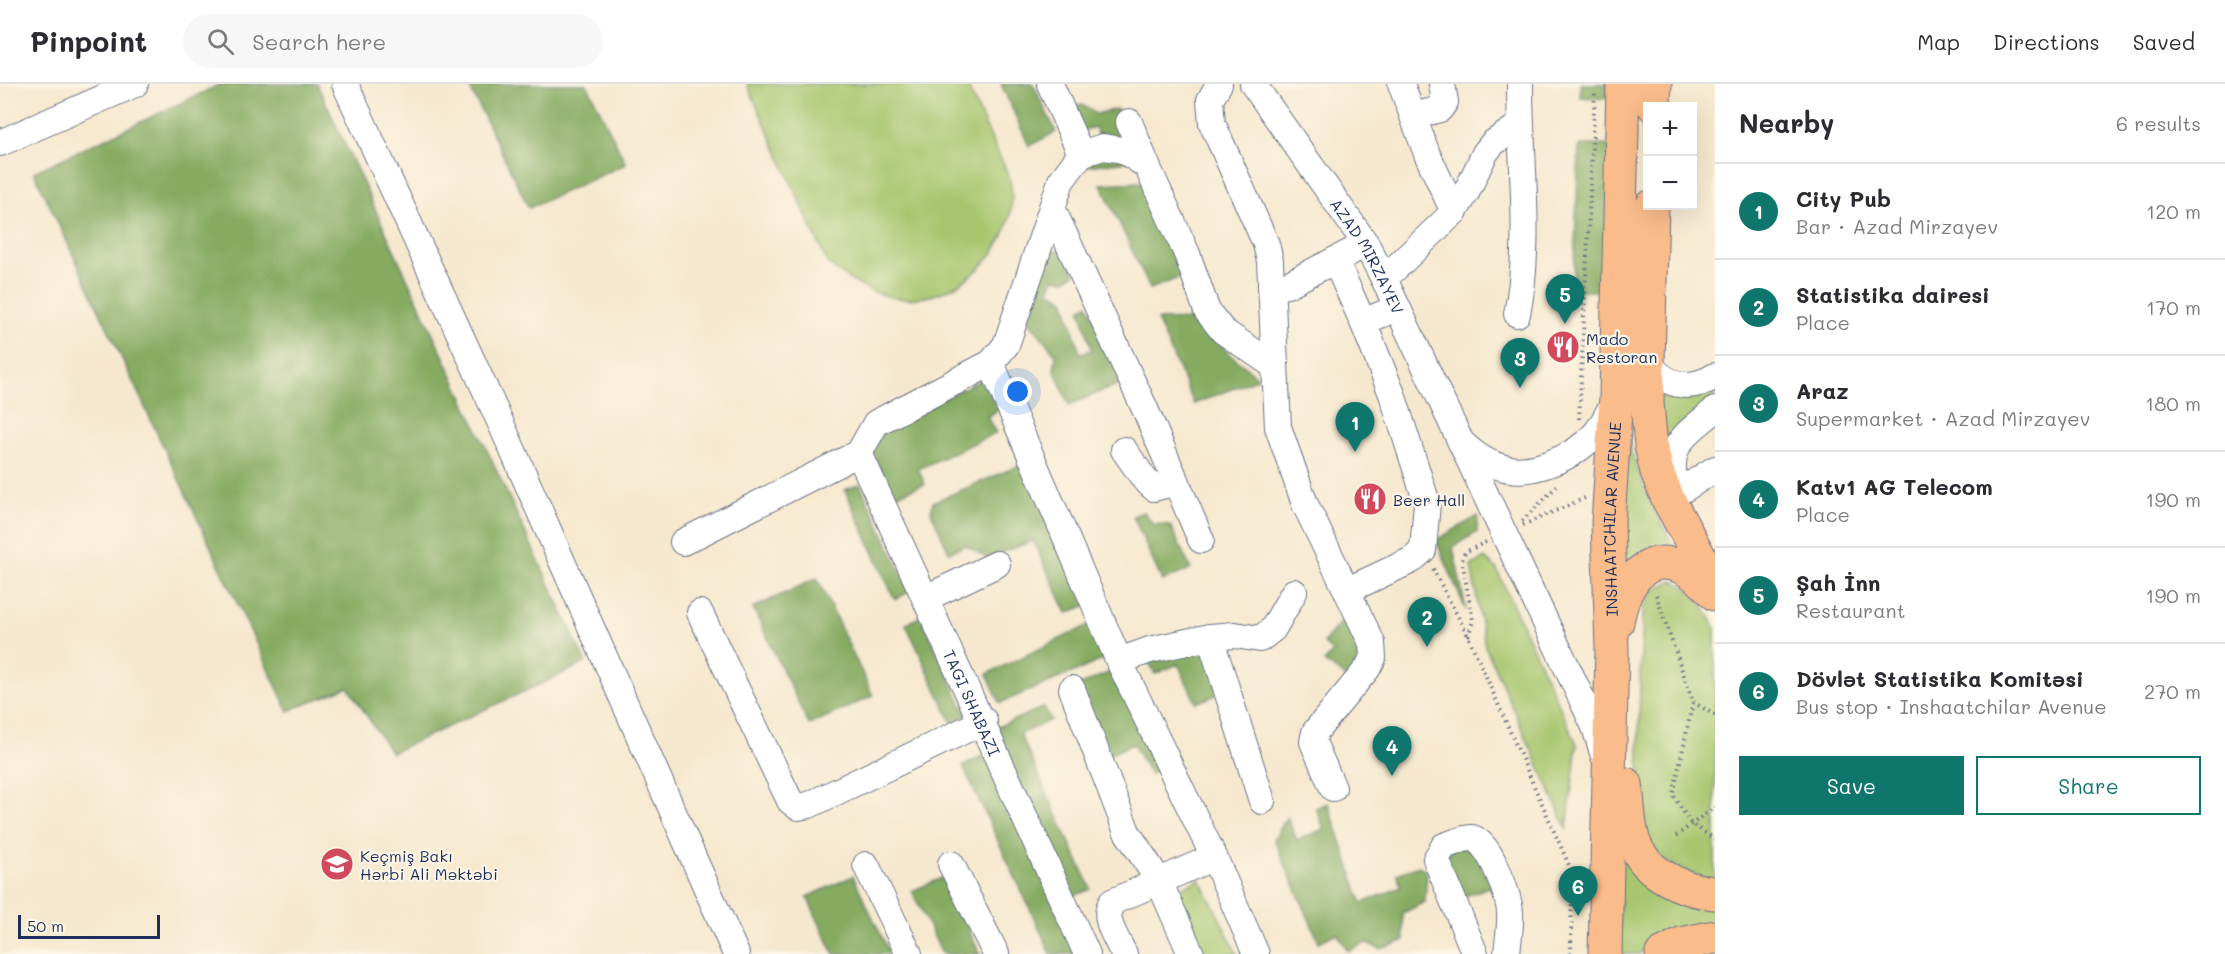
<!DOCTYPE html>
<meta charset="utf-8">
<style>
:root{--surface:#fff;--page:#f7f7f7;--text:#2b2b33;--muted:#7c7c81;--line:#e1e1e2;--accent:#0f766e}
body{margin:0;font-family:Mali,sans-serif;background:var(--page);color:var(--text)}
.controls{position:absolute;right:18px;top:18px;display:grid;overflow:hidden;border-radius:0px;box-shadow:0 6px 24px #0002}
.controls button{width:54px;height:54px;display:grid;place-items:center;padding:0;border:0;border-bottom:2px solid var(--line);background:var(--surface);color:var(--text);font:30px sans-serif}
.scale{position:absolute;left:18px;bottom:15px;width:142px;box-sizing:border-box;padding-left:6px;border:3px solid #1b2f5e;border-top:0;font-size:16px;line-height:21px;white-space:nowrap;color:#1b2f5e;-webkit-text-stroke:4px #fcf5e5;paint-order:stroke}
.you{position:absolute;left:1018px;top:308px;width:21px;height:21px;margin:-15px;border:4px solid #fff;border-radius:50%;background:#1a73e8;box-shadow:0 0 0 9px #1a73e833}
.badge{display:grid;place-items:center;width:39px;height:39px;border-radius:50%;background:var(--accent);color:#fff;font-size:20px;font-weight:700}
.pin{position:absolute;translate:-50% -50px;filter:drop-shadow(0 2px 3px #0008)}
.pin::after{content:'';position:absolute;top:32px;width:21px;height:18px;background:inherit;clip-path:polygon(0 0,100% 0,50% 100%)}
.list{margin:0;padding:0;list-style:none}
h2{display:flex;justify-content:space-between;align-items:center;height:78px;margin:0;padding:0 24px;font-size:26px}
h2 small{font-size:20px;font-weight:400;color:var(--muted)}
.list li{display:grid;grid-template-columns:39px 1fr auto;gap:18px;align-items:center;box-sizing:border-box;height:96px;padding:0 24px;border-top:2px solid var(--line)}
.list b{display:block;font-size:22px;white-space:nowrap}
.list p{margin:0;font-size:20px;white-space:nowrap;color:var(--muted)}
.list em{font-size:20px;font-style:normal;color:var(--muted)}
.actions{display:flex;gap:12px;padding:18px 24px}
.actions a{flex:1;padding:14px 0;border:2px solid var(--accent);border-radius:0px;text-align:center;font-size:21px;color:var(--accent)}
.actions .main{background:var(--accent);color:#fff}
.icon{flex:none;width:33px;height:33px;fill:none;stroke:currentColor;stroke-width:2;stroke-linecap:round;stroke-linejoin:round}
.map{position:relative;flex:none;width:1715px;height:870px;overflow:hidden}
header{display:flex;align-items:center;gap:36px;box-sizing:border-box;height:84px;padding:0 30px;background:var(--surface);border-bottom:2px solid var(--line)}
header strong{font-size:28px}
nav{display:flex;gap:33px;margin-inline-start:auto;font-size:21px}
.search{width:420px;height:54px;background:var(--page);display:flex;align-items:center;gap:15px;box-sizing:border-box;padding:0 21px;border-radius:33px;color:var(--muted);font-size:22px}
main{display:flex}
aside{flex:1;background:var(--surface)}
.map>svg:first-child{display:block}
</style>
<header>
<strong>Pinpoint</strong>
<div class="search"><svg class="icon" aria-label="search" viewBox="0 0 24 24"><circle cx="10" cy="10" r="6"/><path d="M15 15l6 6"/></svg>Search here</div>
<nav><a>Map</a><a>Directions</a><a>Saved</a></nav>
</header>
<main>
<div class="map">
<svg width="1715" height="870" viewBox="0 0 1715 870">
<rect width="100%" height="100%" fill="#fcf5e5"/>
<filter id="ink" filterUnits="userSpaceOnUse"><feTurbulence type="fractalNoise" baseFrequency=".0167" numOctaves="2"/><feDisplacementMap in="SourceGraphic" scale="12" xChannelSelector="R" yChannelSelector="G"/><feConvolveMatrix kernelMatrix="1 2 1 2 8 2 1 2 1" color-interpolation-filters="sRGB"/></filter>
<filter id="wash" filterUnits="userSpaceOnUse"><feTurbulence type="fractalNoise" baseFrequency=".008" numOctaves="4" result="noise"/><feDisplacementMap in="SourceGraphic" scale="24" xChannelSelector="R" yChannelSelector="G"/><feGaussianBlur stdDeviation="1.35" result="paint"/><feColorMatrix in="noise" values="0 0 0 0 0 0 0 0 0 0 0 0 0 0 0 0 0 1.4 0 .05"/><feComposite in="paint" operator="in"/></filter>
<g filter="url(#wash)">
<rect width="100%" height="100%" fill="#f6e8ce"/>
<path fill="#a7c66e" stroke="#617a66" stroke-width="1.5" d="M747 0H967C977 24 988 47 999 71 1003 80 1010 91 1011 101 1020 162 958 222 897 214 872 211 848 196 828 180Z
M1715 307V311L1665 355 1659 313 1687 315Z
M1626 354 1647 410 1673 462C1650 460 1640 465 1624 481Z
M1485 474 1496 484 1577 660 1567 745 1485 562 1471 482Z
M1674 497C1697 507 1704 522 1715 543V797C1695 790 1668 785 1655 766 1629 728 1642 576 1643 525 1649 509 1658 501 1674 497Z
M1621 757 1715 823V839L1652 859 1639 870H1619Z
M1200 795 1237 870H1201L1175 807Z"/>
<path fill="#85ab61" stroke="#506d60" stroke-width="1.5" d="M221 0H317L586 579 391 669 348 603 288 627 34 88Z
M468 0H587L626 80 529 124Z
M1001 0H1033L1056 48 1029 62Z
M1581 0H1607V15L1580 13Z
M1081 20 1096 30 1117 25 1136 76 1086 82 1098 62 1096 43 1070 49 1064 25Z
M1579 61H1612L1606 208 1573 206Z
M1141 98 1186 191 1150 205 1101 100Z
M1049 166 1067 168 1075 190 1065 196 1054 194 1049 207 1064 215 1080 269 1092 266 1080 225 1088 220 1124 298 1069 321 1054 285 1056 271 1024 231Z
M1202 235 1227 268 1259 294 1194 320 1157 236Z
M982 295 998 326 987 333 996 349 918 385 925 400 893 412 871 367 884 345Z
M1023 380 1087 521 1067 529 1033 457 987 474 966 461 949 468 931 428 933 418Z
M860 400 910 507 895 516 845 406Z
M1144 428 1153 440 1170 441 1191 485 1162 497 1133 432Z
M1478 432 1477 448 1453 463 1466 526 1436 456Z
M817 494 873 612 809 641 753 524Z
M1349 528 1366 561 1348 595 1324 578 1333 568 1323 559Z
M921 532 967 632 952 639 906 540Z
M1093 539 1107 574 1000 619 987 590Z
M1211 567 1224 608 1196 619 1178 580 1155 590 1148 576 1172 569Z
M1114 586 1159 685 1150 691 1133 660 1104 673 1072 605Z
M1044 623 1051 636 1020 650 1091 805 1071 813 995 644Z
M986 670 1076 870H1051L963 682Z
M1328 719 1362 819 1401 803 1397 790 1419 782 1427 788 1425 818 1403 829 1404 857 1381 865 1365 859 1348 867 1337 849 1319 858 1274 755 1287 733 1297 756 1324 745 1316 724Z
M1470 757 1491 802 1450 818 1441 770Z
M853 792 890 870H834L807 813Z
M944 793 980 870H942L912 807Z"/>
</g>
<g filter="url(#ink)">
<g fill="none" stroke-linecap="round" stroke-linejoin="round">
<g stroke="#687085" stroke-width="28">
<g id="minor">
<path d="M345 0 502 342 736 870"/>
<path d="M1050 0 1081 70"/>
<path d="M1219 0 1210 16 1212 39 1266 160 1270 177 1278 343 1305 420 1372 559 1373 574 1367 585 1315 648 1313 658 1333 704"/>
<path id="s1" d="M1253 0 1366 160 1384 195 1595 643 1604 672"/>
<path d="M1401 0 1427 70 1454 128"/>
<path d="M1414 32 1440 25 1445 18 1442 0"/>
<path d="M1129 38 1147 82"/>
<path d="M0 59 135 0"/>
<path d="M1052 124 1145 325 1201 456"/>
<path d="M1335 176 1363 238"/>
<path d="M1384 195 1454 128 1466 109 1485 69 1493 59 1520 41"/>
<path d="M1271 204 1287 201 1366 160"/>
<path d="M1517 230C1532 158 1520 74 1520 0"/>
<path d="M1648 277C1664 302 1689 308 1715 292"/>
<path d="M991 279 1119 577 1214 773 1256 870"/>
<path d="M1461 358C1473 369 1485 379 1501 383 1530 393 1575 373 1595 350 1603 341 1608 329 1614 318"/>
<path d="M1124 366 1145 396 1154 404 1177 398"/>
<path id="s2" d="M859 369 1087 870"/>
<path d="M1676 410C1666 361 1679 356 1715 326"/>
<path d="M1676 410 1715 385"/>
<path d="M683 458 859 369 876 339 991 279 1006 261 1061 97 1081 70 1103 63 1123 66 1147 82 1187 170 1207 227 1223 247 1273 281"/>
<path d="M1348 506 1412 476 1423 466 1427 419 1392 310 1363 238 1397 224"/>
<path d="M926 514 997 480"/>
<path d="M700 529 790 717 798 723 809 721 984 637"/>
<path d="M1210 553 1262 717"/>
<path d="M1119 577 1150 566 1210 553 1235 551 1260 555 1273 545 1294 508"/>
<path d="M1072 605 1127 748 1159 797 1191 870"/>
<path d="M951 780 996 870"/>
<path d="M866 781 909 870"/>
<path d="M1124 870C1117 855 1101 833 1112 818L1214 773"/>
<path d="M1475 870 1436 775 1444 762C1451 760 1463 754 1471 754 1489 755 1509 812 1510 828 1511 842 1508 857 1507 870"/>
</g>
</g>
<g stroke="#687085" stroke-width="35">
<g id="major">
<path d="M1654 22 1655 0"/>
<path d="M1652 122 1647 319 1651 362 1657 388 1668 415 1715 501"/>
<path d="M1617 538C1629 473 1671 459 1715 510"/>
<path d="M1626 700C1628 716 1628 735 1632 751 1640 788 1681 806 1715 809"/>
<path id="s3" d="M1605 870 1612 565 1608 439 1616 313 1623 0"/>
<path d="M1662 870 1681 860 1715 853"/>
</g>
</g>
<path stroke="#687085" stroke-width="4" stroke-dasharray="1.5 4.5" stroke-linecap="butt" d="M1579 335 1595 7
M1522 437 1559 400
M1523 441 1585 414
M1433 485 1468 552 1572 788 1571 870
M1656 511 1693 618 1673 711 1691 740 1715 755
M1468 552 1473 537 1462 476 1465 468 1486 458
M1693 618 1715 631
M1676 752 1715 723"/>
<use href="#minor" stroke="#fff" stroke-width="26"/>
<use href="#major" stroke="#fabc8b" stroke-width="33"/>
</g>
</g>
<defs>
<g id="restaurant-disc" transform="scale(1.725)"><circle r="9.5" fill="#d1495b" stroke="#fcf5e5"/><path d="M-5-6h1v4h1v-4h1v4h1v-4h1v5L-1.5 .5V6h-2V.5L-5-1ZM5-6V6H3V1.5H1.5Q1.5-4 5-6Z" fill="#fff"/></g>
<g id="university-disc" transform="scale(1.725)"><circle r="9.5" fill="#d1495b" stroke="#fcf5e5"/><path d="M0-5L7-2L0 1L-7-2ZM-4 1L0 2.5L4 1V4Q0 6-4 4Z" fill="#fff"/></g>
</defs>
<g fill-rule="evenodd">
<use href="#restaurant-disc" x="1563" y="263"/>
<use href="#restaurant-disc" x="1370" y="415"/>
<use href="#university-disc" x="337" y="780"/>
</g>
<g text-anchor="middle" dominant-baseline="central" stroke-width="4.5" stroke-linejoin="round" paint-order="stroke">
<g font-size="16" fill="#1b2f5e" stroke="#fcf5e5">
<text stroke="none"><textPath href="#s1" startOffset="207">AZAD MIRZAYEV</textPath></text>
<text stroke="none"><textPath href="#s3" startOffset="435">INSHAATCHILAR AVENUE</textPath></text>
<text stroke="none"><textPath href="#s2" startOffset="274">TAGI SHABAZI</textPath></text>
</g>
<g font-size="16" fill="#1b2f5e" stroke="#fcf5e5" text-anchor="start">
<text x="1586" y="254">Mado<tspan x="1586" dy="18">Restoran</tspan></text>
<text x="1393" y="415">Beer Hall</text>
<text x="360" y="771">Keçmiş Bakı<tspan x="360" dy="18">Hərbi Ali Məktəbi</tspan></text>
</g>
</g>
</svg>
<div class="controls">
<button>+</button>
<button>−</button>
</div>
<div class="scale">50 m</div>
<div class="you"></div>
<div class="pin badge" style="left:1355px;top:368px">1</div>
<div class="pin badge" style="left:1427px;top:563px">2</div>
<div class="pin badge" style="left:1520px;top:304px">3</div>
<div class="pin badge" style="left:1392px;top:692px">4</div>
<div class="pin badge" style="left:1565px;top:240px">5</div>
<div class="pin badge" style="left:1578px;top:832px">6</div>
</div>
<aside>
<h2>Nearby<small>6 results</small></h2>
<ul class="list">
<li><span class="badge">1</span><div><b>City Pub</b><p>Bar · Azad Mirzayev</p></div><em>120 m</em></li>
<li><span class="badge">2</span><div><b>Statistika dairesi</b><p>Place</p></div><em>170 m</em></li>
<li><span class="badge">3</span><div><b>Araz</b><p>Supermarket · Azad Mirzayev</p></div><em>180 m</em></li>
<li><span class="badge">4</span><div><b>Katv1 AG Telecom</b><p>Place</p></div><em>190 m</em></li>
<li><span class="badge">5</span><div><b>Şah İnn</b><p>Restaurant</p></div><em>190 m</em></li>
<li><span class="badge">6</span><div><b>Dövlət Statistika Komitəsi</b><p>Bus stop · Inshaatchilar Avenue</p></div><em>270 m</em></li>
</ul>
<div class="actions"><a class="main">Save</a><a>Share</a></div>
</aside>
</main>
